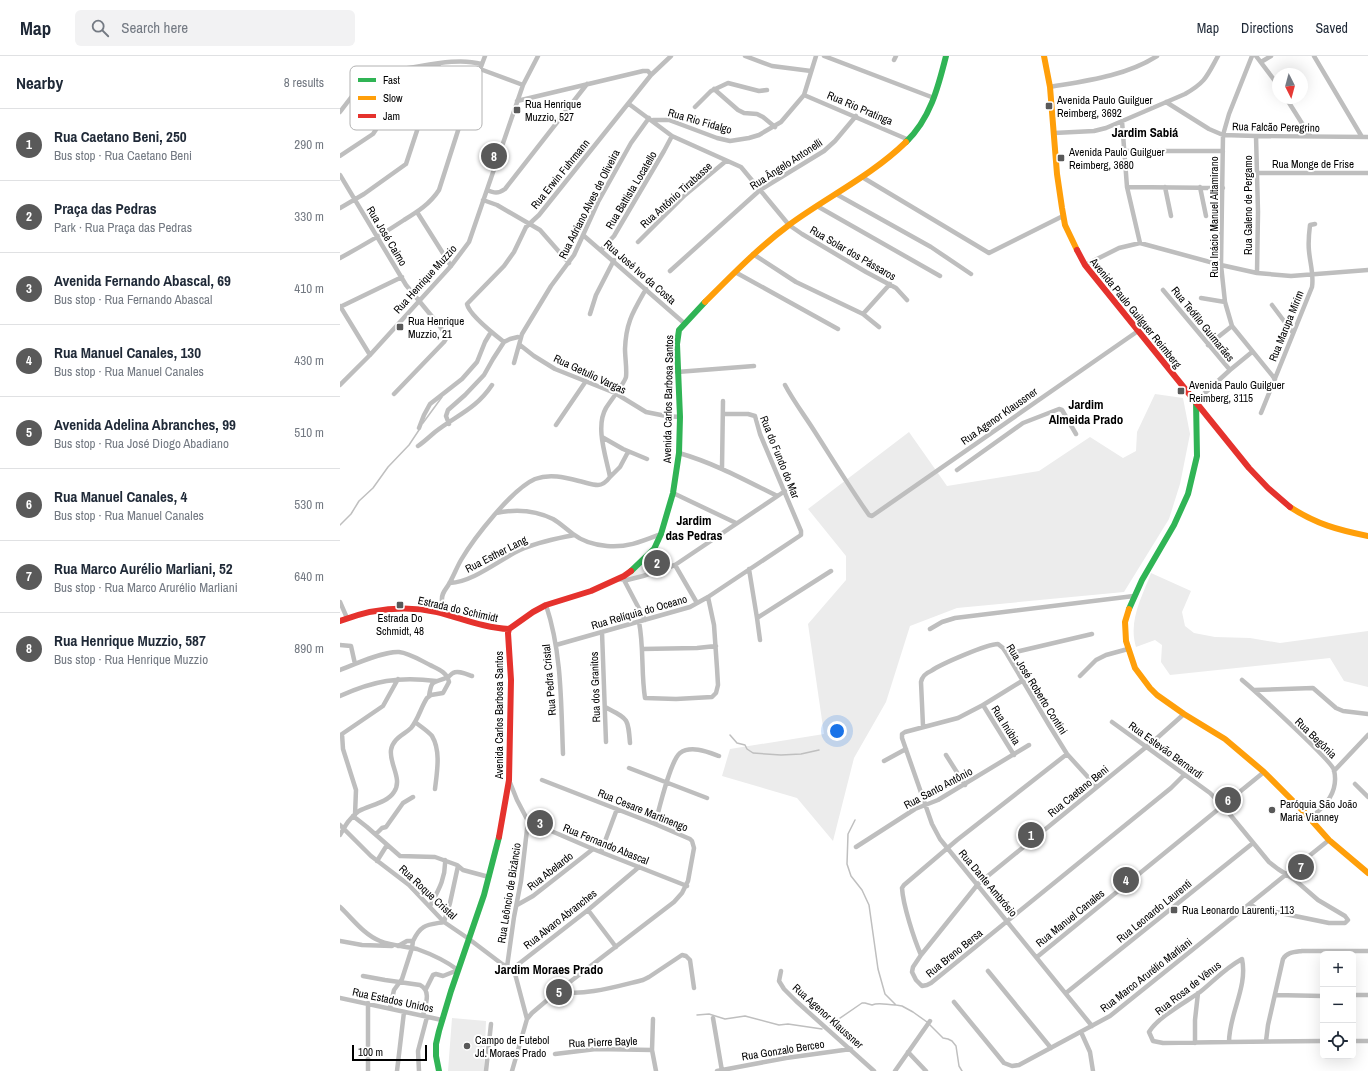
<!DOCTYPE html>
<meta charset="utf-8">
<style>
:root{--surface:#fff;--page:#f2f2f3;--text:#1f2937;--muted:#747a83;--line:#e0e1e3;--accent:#595959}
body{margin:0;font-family:"Archivo Narrow",sans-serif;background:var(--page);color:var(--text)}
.controls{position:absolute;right:12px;bottom:12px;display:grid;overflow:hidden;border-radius:6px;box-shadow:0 4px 16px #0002}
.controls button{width:36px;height:36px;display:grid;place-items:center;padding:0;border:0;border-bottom:1px solid var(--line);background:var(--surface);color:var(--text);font:20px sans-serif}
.compass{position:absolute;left:932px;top:12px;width:36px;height:36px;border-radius:50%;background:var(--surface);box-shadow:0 4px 16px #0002;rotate:174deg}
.scale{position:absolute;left:12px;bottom:10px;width:75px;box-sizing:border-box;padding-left:4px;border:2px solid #000;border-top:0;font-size:11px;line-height:14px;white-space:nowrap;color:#000;-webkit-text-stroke:3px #fff;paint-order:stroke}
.you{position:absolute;left:497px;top:675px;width:14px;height:14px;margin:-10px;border:3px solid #fff;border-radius:50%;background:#1a73e8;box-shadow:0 0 0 6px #1a73e833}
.badge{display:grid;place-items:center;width:26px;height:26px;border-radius:50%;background:var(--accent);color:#fff;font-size:13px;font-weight:700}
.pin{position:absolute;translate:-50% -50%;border:2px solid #fff;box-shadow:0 1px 4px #0006}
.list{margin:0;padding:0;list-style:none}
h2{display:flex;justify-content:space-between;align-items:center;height:52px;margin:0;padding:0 16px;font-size:17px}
h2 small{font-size:13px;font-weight:400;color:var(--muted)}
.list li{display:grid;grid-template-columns:26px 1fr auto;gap:12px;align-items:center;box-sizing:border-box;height:72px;padding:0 16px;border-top:1px solid var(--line)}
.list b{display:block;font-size:15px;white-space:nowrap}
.list p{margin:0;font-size:13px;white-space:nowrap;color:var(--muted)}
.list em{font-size:13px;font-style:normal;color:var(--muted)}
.icon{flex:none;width:22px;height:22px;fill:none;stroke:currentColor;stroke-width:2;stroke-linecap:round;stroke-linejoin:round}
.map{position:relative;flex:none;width:1028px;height:1015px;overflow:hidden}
header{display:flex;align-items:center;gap:24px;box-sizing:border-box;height:56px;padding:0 20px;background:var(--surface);border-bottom:1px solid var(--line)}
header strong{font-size:19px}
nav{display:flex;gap:22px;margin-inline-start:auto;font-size:14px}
.search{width:280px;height:36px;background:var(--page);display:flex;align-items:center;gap:10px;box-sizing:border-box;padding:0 14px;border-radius:6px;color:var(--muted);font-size:15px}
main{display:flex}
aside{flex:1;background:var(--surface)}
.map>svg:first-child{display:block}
</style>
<header>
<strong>Map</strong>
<div class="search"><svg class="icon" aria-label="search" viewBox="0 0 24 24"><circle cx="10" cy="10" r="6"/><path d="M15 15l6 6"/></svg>Search here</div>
<nav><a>Map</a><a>Directions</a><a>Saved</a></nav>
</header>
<main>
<aside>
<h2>Nearby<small>8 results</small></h2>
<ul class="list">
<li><span class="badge">1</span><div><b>Rua Caetano Beni, 250</b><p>Bus stop · Rua Caetano Beni</p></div><em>290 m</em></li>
<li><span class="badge">2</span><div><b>Praça das Pedras</b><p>Park · Rua Praça das Pedras</p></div><em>330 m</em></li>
<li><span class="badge">3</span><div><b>Avenida Fernando Abascal, 69</b><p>Bus stop · Rua Fernando Abascal</p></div><em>410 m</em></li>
<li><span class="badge">4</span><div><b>Rua Manuel Canales, 130</b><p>Bus stop · Rua Manuel Canales</p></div><em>430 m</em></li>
<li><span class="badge">5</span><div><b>Avenida Adelina Abranches, 99</b><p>Bus stop · Rua José Diogo Abadiano</p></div><em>510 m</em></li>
<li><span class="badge">6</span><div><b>Rua Manuel Canales, 4</b><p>Bus stop · Rua Manuel Canales</p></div><em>530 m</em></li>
<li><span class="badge">7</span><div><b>Rua Marco Aurélio Marliani, 52</b><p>Bus stop · Rua Marco Arurélio Marliani</p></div><em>640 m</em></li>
<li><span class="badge">8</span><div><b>Rua Henrique Muzzio, 587</b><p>Bus stop · Rua Henrique Muzzio</p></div><em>890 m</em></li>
</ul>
</aside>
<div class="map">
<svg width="1028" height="1015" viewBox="0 0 1028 1015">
<rect width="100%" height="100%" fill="#fff"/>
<path fill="#ececec" d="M815 338 843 342 850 378 840 428 829 463 784 536 617 552 570 570 546 646 514 702 493 785 457 742 382 720 390 693 484 678 468 568 506 524V500L468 453 569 376 607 430 699 415 750 381 783 402 796 395 797 376Z
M319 491 333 509 286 523 288 518Z
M811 517 851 535 842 556 845 570 854 577 875 581 910 582 940 587 1028 575V631L1004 625 990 602 830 619 821 606 822 589 815 584 796 591C788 565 802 541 811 517Z
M112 962 146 965 144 1015H108Z"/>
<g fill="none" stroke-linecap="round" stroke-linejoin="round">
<path stroke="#bfbfbf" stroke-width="1.5" d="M83 367 102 341
M0 469 11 458 19 445 33 432 48 411 69 389 79 374
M390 679 397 687 405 689 407 693 413 697 441 699 461 698 479 694
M515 764 508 778 507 808 511 820 522 834 529 849 538 913 545 938 556 949 562 950 573 956 587 966 603 982 608 983 612 985 616 990 619 1010 622 1015
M357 959 369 958 385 963 405 960 439 969 448 968 482 973
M490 969 522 947H525L532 949C539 946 547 949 555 949"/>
<path stroke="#bebebe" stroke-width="4.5" d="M405 0 432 10 471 15
M484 0 594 42
M912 0 889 58 883 79 881 209 885 246 892 270 935 323
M916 0 938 29
M974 0 1022 81
M554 4 556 0
M921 6 931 0
M140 13 183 29
M710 31C745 25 786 20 817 0
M374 33 398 54 404 57 417 58 423 61 435 71
M464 39 569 84
M946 42 970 80
M177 45 303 15H308L311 19
M826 46 869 73 883 79 916 80 1028 81
M289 48 332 80 401 111 449 169 462 178 526 216 556 232 567 244
M355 51 371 35 388 27 419 35 427 34
M0 56 16 35
M313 64H329L377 82 390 85 409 82 419 79 441 66 464 39 476 0
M782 65 787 131 800 187
M714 77 754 75 766 72 845 38C866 26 867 20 878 0
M916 80 918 156 917 217
M784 95H883
M0 100 33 78 37 72 51 23 55 16 61 13C85 10 118 1 141 8
M917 117H1028
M0 119 66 229 99 269 107 281 104 286 54 338
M522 121 649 197 723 160
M787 131 883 132
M825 131 831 160
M860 131 866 160
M147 134C154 137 158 138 165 133L247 28
M496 138 591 191 631 218
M143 144 157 149 200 174 229 207
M477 150 600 220
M0 152 24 138 66 108 99 8
M77 156 111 210
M243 179 344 267
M298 186 345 139 386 105
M261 194 274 180 324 95 332 80
M413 198 456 226 523 258 539 271
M0 202C22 190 43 178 64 164 77 156 90 148 99 134L123 59 145 0
M745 209 779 192 800 187 881 209 917 217 951 220 1028 214
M330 215 420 134 484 95 495 85 516 60
M395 216 498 273
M823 234 890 314
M861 242 885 246
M932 249 953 277
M0 250 30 299
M0 251 62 221
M250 258 256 239 274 204
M523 258 550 228
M164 286C155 279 129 258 127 248L164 210 174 196 186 171 199 159 311 19 331 0
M180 289 194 300 215 313 275 337 306 356 326 360 340 361
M868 289 892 270
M174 307 182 278 211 230 234 199 258 146 291 87 309 62
M337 316 414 310
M0 329 30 299 111 210 129 186 183 29 198 0
M445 329C454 346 465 360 475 376 493 404 510 432 529 459L532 460 798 275
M856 345 890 314 912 296
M921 357 972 231C974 219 970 207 969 195 968 186 969 177 970 169L975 168
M109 368 106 360 108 354 125 339 144 319 153 303 164 286 170 283 178 281 180 282
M216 369 246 325
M79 372 84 359 90 348 122 323 137 306 145 286 151 276
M262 381 283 393 307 403
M78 390C84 386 89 381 95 376 117 359 136 353 152 329
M339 397C374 407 405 424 437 440
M382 412 383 345
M617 414 683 367 719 353 722 354 736 378
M270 421 280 411 288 396
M333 437 396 467
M156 457C175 453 195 454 213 463 220 467 226 473 233 478 242 485 256 489 267 490 287 492 303 485 321 478
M335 509 357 547
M409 513 417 562 491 515
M278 523 287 524 303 520 335 509 445 435
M284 524 305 564
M110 527C133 526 159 504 180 494 197 486 215 483 234 479
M0 546 7 562
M206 549C222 597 221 648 223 698
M114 561 109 553 102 545C101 536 107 533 110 526 114 519 117 511 121 504 134 482 172 433 195 423 211 417 227 422 243 426 247 427 253 429 258 429 263 429 267 425 270 421 266 400 255 371 266 352 271 344 284 328 286 321 287 313 285 301 285 293 286 266 293 256 306 233
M417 562 420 584
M299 566C304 591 301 617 305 642L336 643 372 641 376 637 378 629 377 612 374 569 368 541
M590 573 602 566 615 562 794 540
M262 576 266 686
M0 589 11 590 15 608
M216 589 350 551 368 541 461 479V475L420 378 415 360 408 358H383
M302 593 357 592 376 590
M667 598 752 578
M0 614C15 608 44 595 59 596 69 597 80 604 90 609 98 613 107 616 109 626L103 637 91 639 87 642C81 651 78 664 71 672 64 679 53 682 51 694 49 708 63 723 54 736 47 747 30 749 19 755 10 761 5 770 0 779
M740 620 756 604 766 599 788 593
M902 624C914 634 992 705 994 714 999 735 986 750 970 762
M682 625 643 649 618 662 565 676 562 678V682L592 768 600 783 752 970
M914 634 973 632 996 652 1003 655 1028 658
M0 640C33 625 59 620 96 625
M89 640C92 621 94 628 108 621 110 620 111 618 113 617 118 614 126 618 132 620
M643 649 674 699
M265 651C288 663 288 661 290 687
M844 658 816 683 638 828 581 899 573 911 572 916 576 924 582 930 587 929 591 927 831 732 844 719
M75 666C80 670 88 675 92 680 101 695 97 716 95 733
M772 666 870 737 883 750 929 806 938 813 955 824 978 844 1005 860 1008 864 1005 867H989L916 852 910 848
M583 670 581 626C582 621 586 617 591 615 601 608 647 588 658 588L663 592 667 598 709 669 727 698
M606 699 625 729
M544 705 566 693
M289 712 367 742
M994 715 1028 679
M169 724 177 744 188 765 253 793 347 830
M1015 728 1028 741
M15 759 16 734 3 693 2 678 43 650 58 623
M13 760 27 771 60 800 95 801 117 809 123 814 149 821
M315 768C319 754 330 705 340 697 351 689 368 696 379 700
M0 769 31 800 69 829 104 866 129 883 162 908 174 914
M36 778 42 772 46 771 63 747 73 741
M516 791 575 753 598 744 689 689
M261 796 277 753
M37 805 47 789
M177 849 193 840 253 793
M90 850C98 835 106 822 105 804
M0 851C12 862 24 879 40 885 52 890 65 890 77 893 91 898 106 905 118 914
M248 854 276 891
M0 885 22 889 52 890
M73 885C81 868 87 869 104 866L110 847 118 810
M581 899C574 883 563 849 562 832L564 829 617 784 727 698 757 731
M697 901 924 716
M167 911 174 861 181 825 188 765
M441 915 439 925 444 933 456 945 534 1015
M648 915 711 992
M23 920 45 924 80 929C92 935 85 950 83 960
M86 933 93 919 96 918 103 920 118 914
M218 935C243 941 278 930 303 924L309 921 342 899 346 900 350 904 354 932
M726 937 913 787
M935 939 983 940
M1013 939H1028
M0 942 102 964
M614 946 664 1007 672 1010 679 1009 770 960 989 784
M28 947V1015
M50 952 54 934 62 923 72 892 73 885H67L58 890
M373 962 382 1015
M187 963 174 914 176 910 248 854 299 811
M313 963 312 994 316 1015
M741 976 750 996 753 1015
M926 985 928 969 943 903C947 896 954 896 962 895H1028
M1013 985H1028
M889 986 823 987 813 985 809 976C818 961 846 946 860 936 875 924 884 913 902 903 908 931 889 958 889 986L983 985
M855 987V964L858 937
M568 996 586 1015
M215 998 256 993 312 994
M57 1015 64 956
M79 1015 78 995 87 961
M146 1015 151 968
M172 1015 187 963 192 957 218 935 334 846 342 837 348 825 354 792 352 785 350 783 315 768 202 724
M377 1015 446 1002 511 993
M555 1015 590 965"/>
<path stroke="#30b455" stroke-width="6" d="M566 86C590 63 598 32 606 0
M291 515 314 493 321 478 333 437 339 397 340 361 337 288 339 274 365 246
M789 553 802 524 834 469 848 438 857 400 856 345
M99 1015 96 1000V988L99 975 111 935 144 839 159 781"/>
<path stroke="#ff9f0a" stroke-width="6" d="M704 0 710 31 717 118 722 152 725 169 737 194
M365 246C392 219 418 192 449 169 487 141 531 120 566 86
M950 451C976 468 998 474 1028 480
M789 553 785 566 786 585 795 612 810 632 817 639 844 658 885 683 924 716 964 756 989 784 1028 817"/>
<path stroke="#e5322d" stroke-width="6" d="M737 194 745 209 909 412 928 432 950 451
M0 565C31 553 64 549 97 556 121 562 144 572 169 573
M159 781 169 724 171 624 168 577 169 573 193 556 206 549 251 535 284 520 291 515"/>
</g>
<g fill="#595959" stroke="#fff" stroke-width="1.5">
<rect x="705" y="46" width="8" height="8" rx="2"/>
<rect x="173" y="50" width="8" height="8" rx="2"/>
<rect x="717" y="98" width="8" height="8" rx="2"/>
<rect x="56" y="267" width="8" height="8" rx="2"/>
<rect x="837" y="331" width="8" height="8" rx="2"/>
<rect x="56" y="545" width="8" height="8" rx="2"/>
<circle cx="932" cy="754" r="4"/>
<rect x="830" y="850" width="8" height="8" rx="2"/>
<circle cx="127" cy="990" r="4"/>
</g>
<g text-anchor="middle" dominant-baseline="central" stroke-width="4" stroke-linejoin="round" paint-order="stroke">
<g font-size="11" fill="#000" stroke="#fff" text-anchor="start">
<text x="717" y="44">Avenida Paulo Guilguer<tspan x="717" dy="13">Reimberg, 3692</tspan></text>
<text x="185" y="48">Rua Henrique<tspan x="185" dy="13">Muzzio, 527</tspan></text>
<text x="729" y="96">Avenida Paulo Guilguer<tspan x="729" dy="13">Reimberg, 3680</tspan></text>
<text x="68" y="265">Rua Henrique<tspan x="68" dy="13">Muzzio, 21</tspan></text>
<text x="849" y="329">Avenida Paulo Guilguer<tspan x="849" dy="13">Reimberg, 3115</tspan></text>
<text x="60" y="562" text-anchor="middle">Estrada Do<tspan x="60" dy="13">Schmidt, 48</tspan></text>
<text x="940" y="748">Paróquia São João<tspan x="940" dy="13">Maria Vianney</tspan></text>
<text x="842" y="854">Rua Leonardo Laurenti, 113</text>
<text x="135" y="984">Campo de Futebol<tspan x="135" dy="13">Jd. Moraes Prado</tspan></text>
</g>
<g font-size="11" fill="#000" stroke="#fff">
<text transform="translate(520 52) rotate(23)">Rua Rio Pratinga</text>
<text transform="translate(360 65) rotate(16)">Rua Rio Fidalgo</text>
<text transform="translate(936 71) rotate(1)">Rua Falcão Peregrino</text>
<text transform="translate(446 108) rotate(-33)">Rua Ângelo Antonelli</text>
<text x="973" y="108">Rua Monge de Frise</text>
<text transform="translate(220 118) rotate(-51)">Rua Erwin Fuhrmann</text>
<text transform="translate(291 134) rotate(-59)">Rua Battista Locatello</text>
<text transform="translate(336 139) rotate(-42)">Rua Antônio Tirabasse</text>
<text transform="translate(249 148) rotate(-63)">Rua Adriano Alves de Oliveira</text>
<text transform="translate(908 149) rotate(-90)">Rua Galeno de Pergamo</text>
<text transform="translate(874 161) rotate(-90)">Rua Inácio Manuel Altamirano</text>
<text transform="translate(47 180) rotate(59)">Rua José Caimo</text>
<text transform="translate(513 197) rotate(30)">Rua Solar dos Pássaros</text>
<text transform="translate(300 216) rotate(41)">Rua José Ivo da Costa</text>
<text transform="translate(85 223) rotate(-48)">Rua Henrique Muzzio</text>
<text transform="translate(796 257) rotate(51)">Avenida Paulo Guilguer Reimberg</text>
<text transform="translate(863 268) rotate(51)">Rua Teófilo Guimarães</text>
<text transform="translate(946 270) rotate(-68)">Rua Marupa Mirim</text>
<text transform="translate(250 318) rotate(25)">Rua Getulio Vargas</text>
<text transform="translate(328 343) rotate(-89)">Avenida Carlos Barbosa Santos</text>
<text transform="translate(659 360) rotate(-35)">Rua Agenor Klaussner</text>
<text transform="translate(440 401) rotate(68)">Rua do Fundo do Mar</text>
<text transform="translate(156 498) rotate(-27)">Rua Esther Lang</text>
<text transform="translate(118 553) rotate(13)">Estrada do Schimidt</text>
<text transform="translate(299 556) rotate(-16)">Rua Relíquia do Oceano</text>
<text transform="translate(209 624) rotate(-95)">Rua Pedra Cristal</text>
<text transform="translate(255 631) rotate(-92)">Rua dos Granitos</text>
<text transform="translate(697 633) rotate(58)">Rua José Roberto Contini</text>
<text transform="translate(159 659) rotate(-90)">Avenida Carlos Barbosa Santos</text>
<text transform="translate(666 669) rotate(58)">Rua Inúbia</text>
<text transform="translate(976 682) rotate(44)">Rua Begônia</text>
<text transform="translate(826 694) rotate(36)">Rua Estevão Bernardi</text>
<text transform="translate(598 732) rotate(-28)">Rua Santo Antônio</text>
<text transform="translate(738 735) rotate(-39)">Rua Caetano Beni</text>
<text transform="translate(303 754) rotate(22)">Rua Cesare Martinengo</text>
<text transform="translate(266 788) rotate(22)">Rua Fernando Abascal</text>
<text transform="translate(210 815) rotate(-38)">Rua Abelardo</text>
<text transform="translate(648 827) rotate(50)">Rua Dante Ambrósio</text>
<text transform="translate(88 836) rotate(43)">Rua Roque Cristal</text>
<text transform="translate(169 837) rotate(-81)">Rua Leôncio de Bizâncio</text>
<text transform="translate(814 855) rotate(-39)">Rua Leonardo Laurenti</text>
<text transform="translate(730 862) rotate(-39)">Rua Manuel Canales</text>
<text transform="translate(220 863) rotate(-38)">Rua Alvaro Abranches</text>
<text transform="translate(614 897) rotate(-39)">Rua Breno Bersa</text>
<text transform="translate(806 919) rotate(-38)">Rua Marco Arurélio Marliani</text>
<text transform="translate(848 932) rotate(-38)">Rua Rosa de Vênus</text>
<text transform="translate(53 944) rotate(12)">Rua Estados Unidos</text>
<text transform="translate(488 960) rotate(42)">Rua Agenor Klaussner</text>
<text transform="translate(263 986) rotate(-2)">Rua Pierre Bayle</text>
<text transform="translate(443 994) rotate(-9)">Rua Gonzalo Berceo</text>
</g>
<g font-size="13" font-weight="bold" fill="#000" stroke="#fff">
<text x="805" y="76">Jardim Sabiá</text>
<text x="746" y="348">Jardim<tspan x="746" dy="15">Almeida Prado</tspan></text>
<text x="354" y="464">Jardim<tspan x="354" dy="15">das Pedras</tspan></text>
<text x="209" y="913">Jardim Moraes Prado</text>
</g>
</g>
<rect x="10" y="10" width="132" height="64" rx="6" fill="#fff" stroke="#b2b2b2" stroke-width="1"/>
<rect x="18" y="22" width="18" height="4" fill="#30b455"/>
<rect x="18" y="40" width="18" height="4" fill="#ff9f0a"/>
<rect x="18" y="58" width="18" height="4" fill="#e5322d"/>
<g font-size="11" fill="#000">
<text x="43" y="28">Fast</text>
<text x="43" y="46">Slow</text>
<text x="43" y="64">Jam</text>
</g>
</svg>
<div class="controls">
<button>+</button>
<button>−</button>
<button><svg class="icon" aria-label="locate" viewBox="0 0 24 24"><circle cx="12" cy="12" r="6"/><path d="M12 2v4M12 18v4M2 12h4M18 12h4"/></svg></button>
</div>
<svg class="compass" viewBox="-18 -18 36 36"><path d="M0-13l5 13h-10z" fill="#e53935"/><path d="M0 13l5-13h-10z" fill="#747a83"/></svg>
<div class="scale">100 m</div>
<div class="you"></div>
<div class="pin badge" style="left:691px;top:779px">1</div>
<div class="pin badge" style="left:317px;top:507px">2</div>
<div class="pin badge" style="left:200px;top:767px">3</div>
<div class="pin badge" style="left:786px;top:824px">4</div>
<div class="pin badge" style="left:219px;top:936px">5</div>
<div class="pin badge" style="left:888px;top:744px">6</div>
<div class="pin badge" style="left:961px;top:811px">7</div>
<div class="pin badge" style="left:154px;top:100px">8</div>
</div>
</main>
